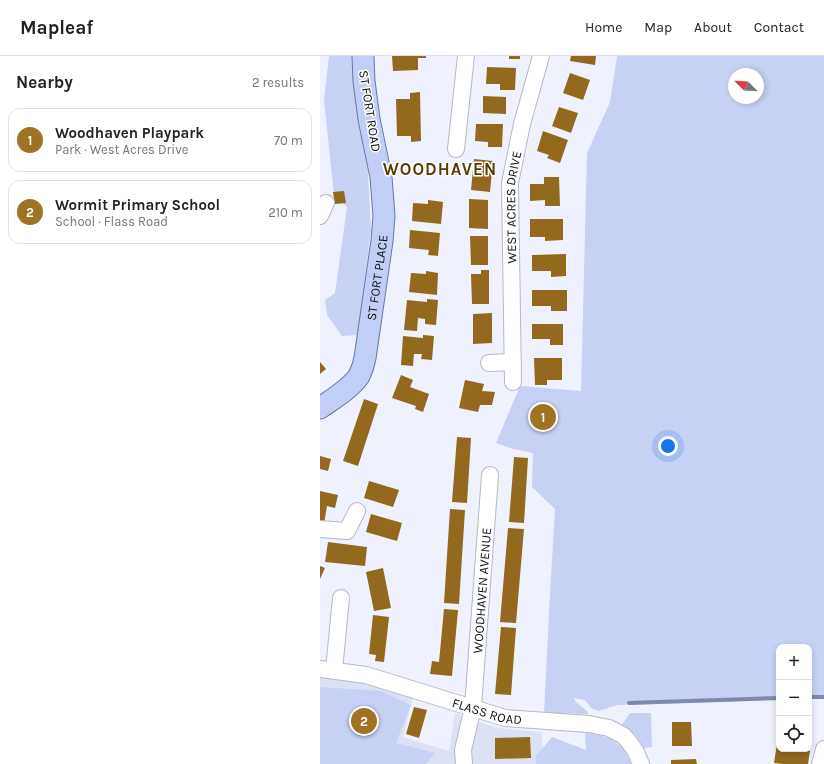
<!DOCTYPE html>
<meta charset="utf-8">
<style>
:root{--surface:#fff;--page:#f2f2f2;--text:#222;--muted:#767676;--line:#e0e0e0;--accent:#9e7323}
body{margin:0;font-family:Karla,sans-serif;background:var(--page);color:var(--text)}
.controls{position:absolute;right:12px;bottom:12px;display:grid;overflow:hidden;border-radius:8px;box-shadow:0 2px 6px #0003}
.controls button{width:36px;height:36px;display:grid;place-items:center;padding:0;border:0;border-bottom:1px solid var(--line);background:var(--surface);color:var(--text);font:20px sans-serif}
.compass{position:absolute;left:408px;top:12px;width:36px;height:36px;border-radius:50%;background:var(--surface);box-shadow:0 2px 6px #0003;rotate:294deg}
.you{position:absolute;left:348px;top:390px;width:14px;height:14px;margin:-10px;border:3px solid #fff;border-radius:50%;background:#1a73e8;box-shadow:0 0 0 6px #1a73e833}
.badge{display:grid;place-items:center;width:26px;height:26px;border-radius:50%;background:var(--accent);color:#fff;font-size:13px;font-weight:700}
.pin{position:absolute;translate:-50% -50%;border:2px solid #fff;box-shadow:0 1px 4px #0006}
.list{margin:0;padding:0;list-style:none}
h2{display:flex;justify-content:space-between;align-items:center;height:52px;margin:0;padding:0 16px;font-size:17px}
h2 small{font-size:13px;font-weight:400;color:var(--muted)}
.list li{display:grid;grid-template-columns:26px 1fr auto;gap:12px;align-items:center;box-sizing:border-box;height:64px;margin:0 8px 8px;padding:0 8px;border:1px solid var(--line);border-radius:12px}
.list b{display:block;font-size:15px;white-space:nowrap}
.list p{margin:0;font-size:13px;white-space:nowrap;color:var(--muted)}
.list em{font-size:13px;font-style:normal;color:var(--muted)}
.icon{flex:none;width:22px;height:22px;fill:none;stroke:currentColor;stroke-width:2;stroke-linecap:round;stroke-linejoin:round}
.map{position:relative;flex:none;width:504px;height:708px;overflow:hidden}
header{display:flex;align-items:center;gap:24px;box-sizing:border-box;height:56px;padding:0 20px;background:var(--surface);border-bottom:1px solid var(--line)}
header strong{font-size:19px}
nav{display:flex;gap:22px;margin-inline-start:auto;font-size:14px}
main{display:flex}
aside{flex:1;background:var(--surface)}
.map>svg:first-child{display:block}
</style>
<header>
<strong>Mapleaf</strong>
<nav><a>Home</a><a>Map</a><a>About</a><a>Contact</a></nav>
</header>
<main>
<aside>
<h2>Nearby<small>2 results</small></h2>
<ul class="list">
<li><span class="badge">1</span><div><b>Woodhaven Playpark</b><p>Park · West Acres Drive</p></div><em>70 m</em></li>
<li><span class="badge">2</span><div><b>Wormit Primary School</b><p>School · Flass Road</p></div><em>210 m</em></li>
</ul>
</aside>
<div class="map">
<svg width="504" height="708" viewBox="0 0 504 708">
<rect width="100%" height="100%" fill="#eff2fe"/>
<path fill="#dce2f4" d="M0 618 28 620 93 641 83 681 129 695 135 657 177 672 222 676V708H0Z"/>
<path fill="#c6d1f3" fill-rule="evenodd" d="M9 0H32L34 29 47 98 51 173 38 279 22 280 7 259 5 244 15 237 27 151 14 139 4 44Z
M297 0H504V642L489 643V591H459V644L297 649 279 655 271 652 265 644 254 642 256 646 268 656V658L224 657 230 538 235 453 212 431 213 397 193 393 176 387 200 330 261 335 267 97 290 46ZM414 18H438V42H414Z
M0 631 61 635 91 649 76 687 115 697 106 708H0Z
M310 657H331L332 691 324 692 315 678 302 669Z
M265 677C286 678 304 686 311 708H216V700L232 681 266 694Z"/>
<g fill="none" stroke-linecap="round" stroke-linejoin="round">
<path stroke="#7d89af" stroke-width="4" d="M489 641H504
M309 647 459 642"/>
</g>
<path fill="#92691d" d="M72 0H106V2H98V14L73 15Z
M189 0H200V3H189Z
M251 0H276L275 9 250 5Z
M167 11 196 12 195 34H180V28H166Z
M250 17 270 24 263 44 243 37Z
M100 36 101 85 91 86V80H77L76 43H90V37Z
M163 40 186 41V58L163 57Z
M239 51 258 57 251 77 232 70Z
M156 68H183L182 91H168V86L155 85Z
M223 75 248 84 240 107 227 102 229 99 217 95Z
M154 103 173 105 170 136 151 134Z
M224 121H239L240 150H225V144L210 145V128H224Z
M24 135 26 147 15 148 13 136Z
M149 143 168 144V173L149 172Z
M108 144 123 146 121 168 92 165 93 147 108 148Z
M210 163H243V184L225 185V181H210Z
M90 174 120 177 118 200 108 199 109 194 89 192Z
M150 180H168V209H151Z
M246 198V220L231 221V215H212V199Z
M161 214H169V248H152L151 218H161Z
M106 215 118 217 117 239 89 236 91 217 106 218Z
M212 234H247V255H231V250H212Z
M107 243 118 244 116 269 105 268V263L98 262 97 275 84 274 87 244 107 246Z
M172 257V287L153 288V258Z
M212 268H243V289H230V283H212Z
M103 279 114 280 112 304 101 303 102 298H94L93 310 81 309 83 280 103 282Z
M214 302H242V324H227V329H215Z
M0 306 6 313 0 318Z
M81 319 93 324 90 331 109 338 103 356 95 353 96 350 72 342Z
M145 324 164 328 162 335 175 336 172 349H160L158 356 139 352Z
M44 343 58 348 38 410 23 405Z
M137 381 151 382 147 447 132 446Z
M0 400 11 403 8 415 0 413Z
M194 401 208 402 204 467 189 466Z
M49 425 79 434 73 451 44 442Z
M0 435 18 439 15 452 7 450 4 468 0 467Z
M130 453 145 454 139 548 124 547Z
M51 458 82 467 77 485 46 476Z
M188 472 204 473 196 567 180 566Z
M8 486 47 491 45 510 5 506Z
M0 510 5 512 0 523Z
M63 512 71 552 54 555 46 516Z
M124 553 138 554 132 620 110 618 112 605 119 606Z
M53 559 69 561 64 606 55 605 56 599 49 598Z
M181 571 196 572 191 639 175 638Z
M94 651 107 654 99 682 86 678Z
M352 666H371L372 690H352Z
M210 681 211 702 175 703V682Z
M458 681 459 693H484L490 695 488 708H463L454 707Z
M376 703 377 708H351V704Z"/>
<g fill="none" stroke-linecap="round" stroke-linejoin="round">
<g stroke="#b5b8c3" stroke-width="18">
<g id="minor">
<path d="M136 93 146 0"/>
<path d="M0 160 6 147"/>
<path d="M169 307 193 306"/>
<path id="s1" d="M193 326 190 127 202 68 221 0"/>
<path d="M0 473 27 475 37 455"/>
<path id="s2" d="M0 613 46 619 185 662 269 668 289 672 304 680 309 686 316 696 321 708"/>
<path d="M14 614 21 542"/>
<path id="s3" d="M144 708 143 694 153 651 170 419"/>
<path d="M500 708 504 693"/>
</g>
</g>
<g stroke="#6876a6" stroke-width="23">
<g id="major">
<path id="s4" d="M0 352C13 343 30 333 39 320 42 314 44 308 45 302L62 185 64 160 61 121 49 63 44 25 43 0"/>
</g>
</g>
<use href="#minor" stroke="#fff" stroke-width="16"/>
<use href="#major" stroke="#c1cef8" stroke-width="21"/>
</g>
<g text-anchor="middle" dominant-baseline="central" stroke-width="3" stroke-linejoin="round" paint-order="stroke">
<g font-size="13" fill="#101115" stroke="#fff">
<text transform="translate(50 55) rotate(81)">ST FORT ROAD</text>
<text stroke="none"><textPath href="#s1" startOffset="175">WEST ACRES DRIVE</textPath></text>
<text stroke="none"><textPath href="#s4" startOffset="151">ST FORT PLACE</textPath></text>
<text stroke="none"><textPath href="#s3" startOffset="175">WOODHAVEN AVENUE</textPath></text>
<text stroke="none"><textPath href="#s2" startOffset="173">FLASS ROAD</textPath></text>
</g>
<g font-size="17" font-weight="bold" letter-spacing="1" fill="#593c00" stroke="#fff">
<text x="120" y="113">WOODHAVEN</text>
</g>
</g>
</svg>
<div class="controls">
<button>+</button>
<button>−</button>
<button><svg class="icon" aria-label="locate" viewBox="0 0 24 24"><circle cx="12" cy="12" r="6"/><path d="M12 2v4M12 18v4M2 12h4M18 12h4"/></svg></button>
</div>
<svg class="compass" viewBox="-18 -18 36 36"><path d="M0-13l5 13h-10z" fill="#e53935"/><path d="M0 13l5-13h-10z" fill="#767676"/></svg>
<div class="you"></div>
<div class="pin badge" style="left:223px;top:361px">1</div>
<div class="pin badge" style="left:44px;top:665px">2</div>
</div>
</main>
